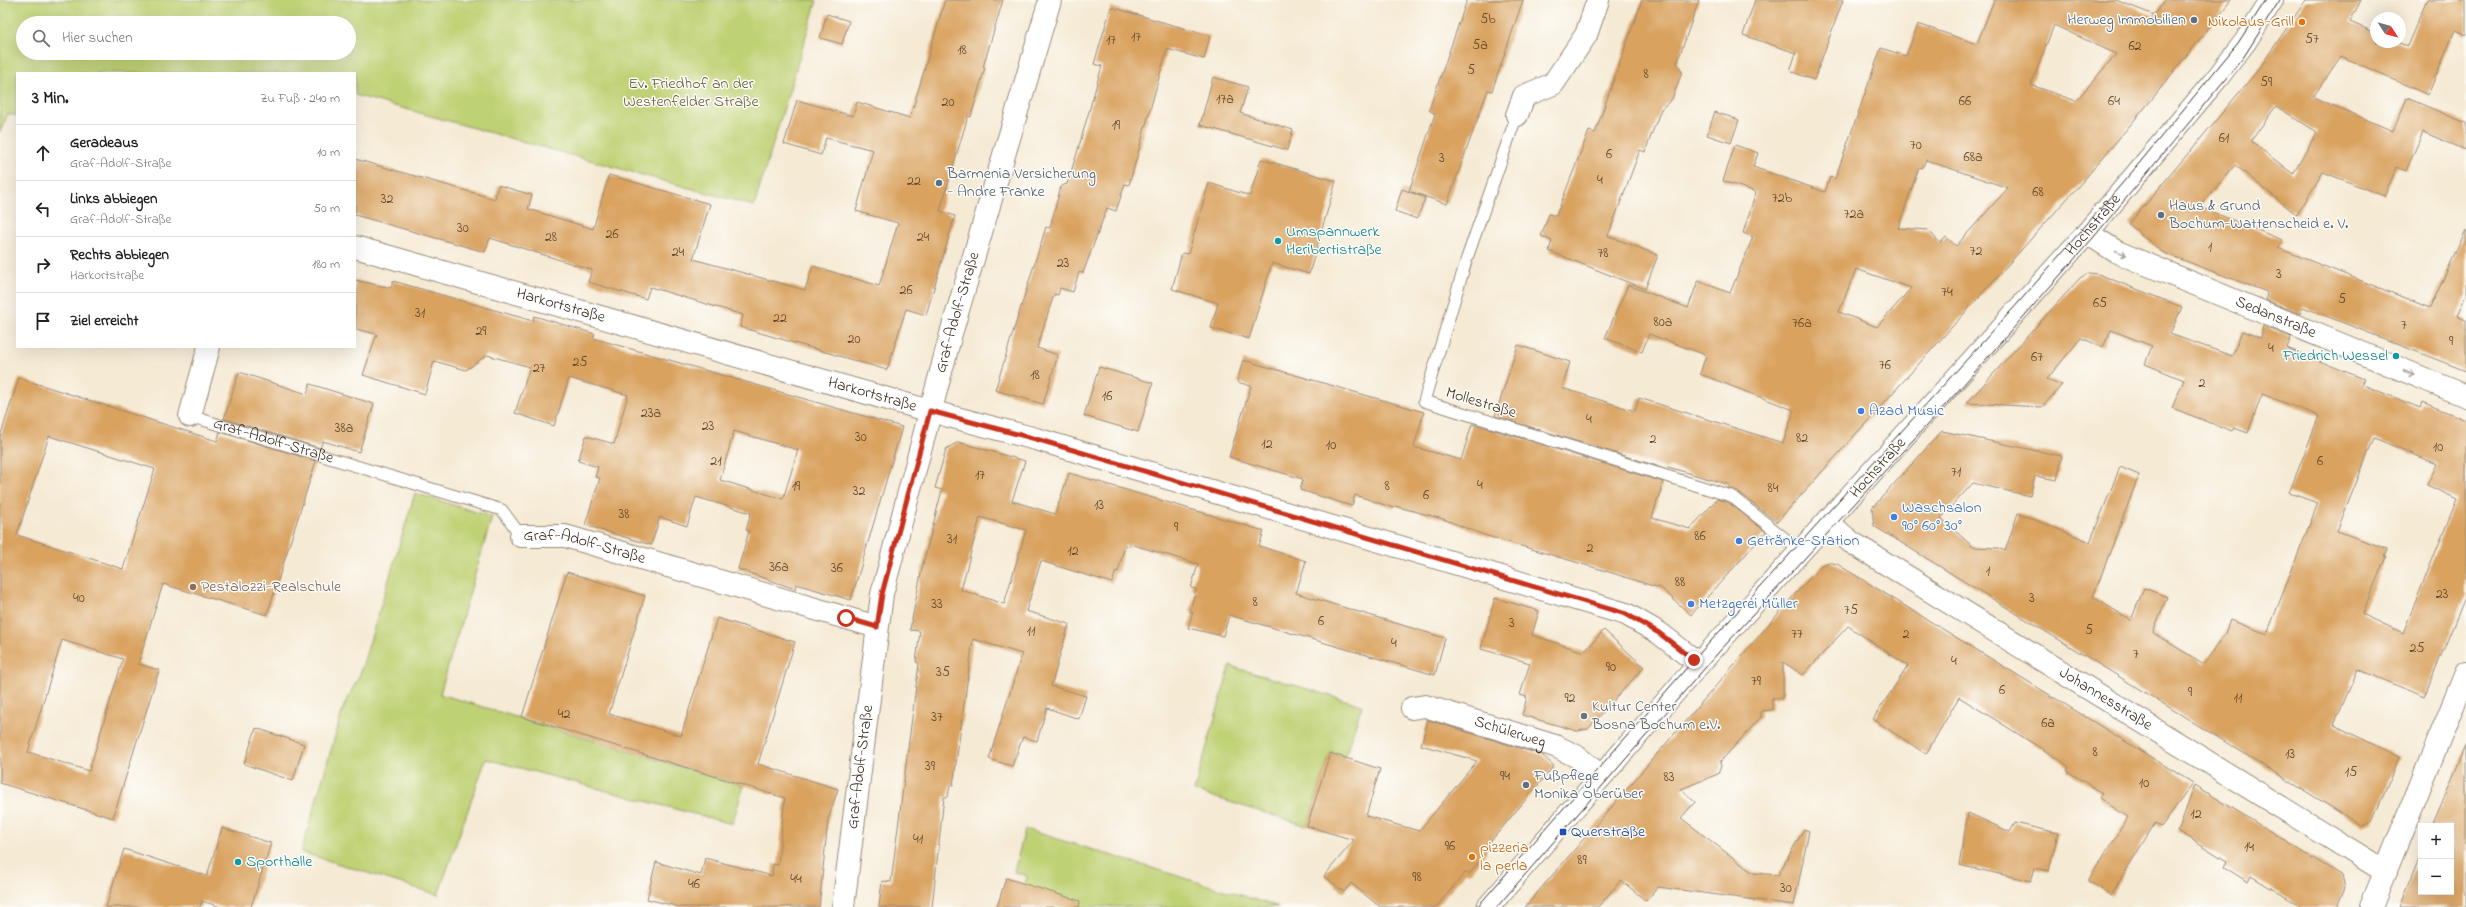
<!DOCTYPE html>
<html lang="de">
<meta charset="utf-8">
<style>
:root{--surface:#fff;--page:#f6f6f6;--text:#202124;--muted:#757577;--line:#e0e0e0}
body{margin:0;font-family:"Indie Flower",sans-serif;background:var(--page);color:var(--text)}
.controls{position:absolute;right:12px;bottom:12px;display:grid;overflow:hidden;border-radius:0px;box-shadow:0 4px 16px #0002}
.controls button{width:36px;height:36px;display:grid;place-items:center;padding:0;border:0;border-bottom:1px solid var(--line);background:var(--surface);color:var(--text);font:20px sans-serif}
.compass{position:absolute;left:2370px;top:12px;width:36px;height:36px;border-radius:50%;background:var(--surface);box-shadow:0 4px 16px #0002;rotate:126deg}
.stop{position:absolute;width:12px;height:12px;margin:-9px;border:3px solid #c8321e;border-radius:50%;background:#fff}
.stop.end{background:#c8321e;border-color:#fff;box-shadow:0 1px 4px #0008}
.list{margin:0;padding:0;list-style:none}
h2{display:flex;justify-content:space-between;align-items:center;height:52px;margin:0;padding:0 16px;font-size:17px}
h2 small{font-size:13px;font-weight:400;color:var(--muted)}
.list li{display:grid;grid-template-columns:26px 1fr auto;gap:12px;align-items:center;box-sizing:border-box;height:56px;padding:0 16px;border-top:1px solid var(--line)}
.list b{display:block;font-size:15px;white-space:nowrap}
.list p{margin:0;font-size:13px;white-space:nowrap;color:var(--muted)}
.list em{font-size:13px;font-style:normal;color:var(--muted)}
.icon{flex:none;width:22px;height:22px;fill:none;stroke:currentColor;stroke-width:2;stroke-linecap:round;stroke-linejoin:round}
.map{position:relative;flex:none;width:2466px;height:907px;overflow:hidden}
.search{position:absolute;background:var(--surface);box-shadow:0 4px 16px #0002;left:16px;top:16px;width:340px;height:44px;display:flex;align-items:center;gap:10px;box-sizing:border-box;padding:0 14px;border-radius:22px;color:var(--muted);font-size:15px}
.panel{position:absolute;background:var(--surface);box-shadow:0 4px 16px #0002;left:16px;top:72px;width:340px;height:276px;border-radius:0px}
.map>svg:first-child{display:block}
</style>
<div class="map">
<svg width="2466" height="907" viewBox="0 0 2466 907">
<rect width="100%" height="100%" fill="#fdfcf7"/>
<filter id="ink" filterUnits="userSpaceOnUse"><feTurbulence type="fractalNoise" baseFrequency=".025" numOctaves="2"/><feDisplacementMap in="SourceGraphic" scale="8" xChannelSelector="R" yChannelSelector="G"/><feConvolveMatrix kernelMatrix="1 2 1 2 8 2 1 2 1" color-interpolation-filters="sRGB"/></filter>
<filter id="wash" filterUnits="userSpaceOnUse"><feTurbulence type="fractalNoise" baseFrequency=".012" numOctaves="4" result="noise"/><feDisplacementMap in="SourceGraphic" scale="16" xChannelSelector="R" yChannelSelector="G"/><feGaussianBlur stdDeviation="0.9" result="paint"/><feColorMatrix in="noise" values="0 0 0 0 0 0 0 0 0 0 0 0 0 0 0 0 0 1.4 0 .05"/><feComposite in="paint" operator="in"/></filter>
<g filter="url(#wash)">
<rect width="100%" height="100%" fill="#f5ead4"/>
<path fill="#bfd174" stroke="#7d7e49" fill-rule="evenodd" d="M0 0H817L754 206 355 95V73H17V116L8 114 0 132ZM23 23H349V53H23Z
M415 493 492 517 440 694 744 786 732 824 486 759 438 895 301 852 344 706 360 674Z
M1230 666 1362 705 1345 757 1330 753 1307 826 1194 791Z
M1025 829 1279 907H1073L1025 884 1027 876 1014 872Z"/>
<g id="blocks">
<path fill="#d9a25f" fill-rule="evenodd" d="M945 0H1003L983 67H985L971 117 968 116 940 211 955 216 926 315 906 309 887 370 740 327 743 315 650 287 646 299 588 282 592 270 490 238 485 252 355 215V159L495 199 498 185 532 195 528 209 593 229 609 175 710 204 693 259 805 290 813 266 879 286 898 223 856 211 873 150 826 138 821 155 784 144 797 100 853 116 857 102 910 118Z
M1467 0H1523L1492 91 1488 90 1447 204 1409 191 1435 114 1429 110Z
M1642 0H1699L1677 63 1682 72 1672 99 1661 109 1645 152 1640 150 1608 236 1658 255 1645 289 1549 251 1552 241 1541 236 1549 214 1556 216 1589 131 1595 133Z
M1755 0H1843L1814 80 1790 71 1796 53 1743 35Z
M1994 0H2116L2154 15 2165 0H2231L2148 104 2083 181 1777 522 1735 490 1728 488 1730 485 1668 467 1667 469 1495 416 1518 345 1570 362 1562 388 1635 411 1639 398 1783 443 1794 410 1700 374 1706 355 1649 334 1642 352 1605 338 1628 285 1688 308 1698 281 1730 293 1753 237 1743 233 1756 192 1723 181 1735 145 1758 153 1753 167 1825 192 1830 177 1835 179 1881 48 1906 56 1918 24 1977 44ZM2054 25 2116 54 2076 101 2031 85ZM1926 160 2008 188 1956 246 1946 237 1940 243 1928 230 1898 228 1919 167 1922 168ZM1856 269 1911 288 1877 327 1839 312Z
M2306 0H2361L2350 22 2376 33V42H2397L2407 46 2427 0H2466V35L2455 30 2428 95 2341 56 2313 97 2393 131 2407 98 2466 123V150L2423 132 2406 171 2397 167 2384 196 2323 172 2297 215 2235 165 2200 207 2282 240 2278 248 2430 308 2466 230V295L2457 316 2466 320V371L2303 307 2300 314 2266 300 2267 292 2162 252 2129 224 2258 70ZM2276 106 2317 132 2293 174 2251 141Z
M1111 7 1210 36 1204 59 1167 49 1129 185 1125 184 1116 211 1107 208 1083 273 1079 272 1073 292 1060 288 1058 295 1054 294 1037 348 1058 355 1043 404 995 390 1046 227 1050 228 1061 186 1067 184 1077 153 1102 66 1094 64Z
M827 14 849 21 842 44 820 38Z
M1213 77 1248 87 1240 113 1293 130 1287 150 1200 125Z
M1715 112 1739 120 1731 143 1707 135Z
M1261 159 1336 181 1309 274 1272 263 1249 339 1211 328 1218 303 1172 289 1182 253 1188 254 1209 183 1250 196Z
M1402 189 1425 198 1417 219 1395 211Z
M2088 273 2098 274 2182 307 2170 334 2232 356 2242 331 2261 338 2263 326 2291 337 2287 348 2364 379 2361 384 2420 408 2422 402 2466 420V595L2424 697 2358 669 2334 725 2399 757 2372 822 2362 826 1874 526 1872 508 1942 431 2062 456 2057 480 2035 476 2030 496 1973 483 1941 518 1973 547 1999 548 2005 551 2018 513 2090 542 2120 467 2139 475 2093 597 2131 620 2144 588 2167 597 2153 633 2204 664 2225 633 2230 620 2267 634 2318 503 2289 493 2319 416 2262 394 2248 433 2234 428 2232 431 2172 408 2184 380 2145 364 2152 346 2111 330 2103 347 2081 338 2047 379 2062 385 2042 407 1967 403 2080 278ZM2374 438 2437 464 2427 485 2457 499 2403 633 2362 614 2386 557 2384 556 2387 549 2337 531Z
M355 280 391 288 393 281 533 321 534 316 595 334 593 338 902 427 851 600 796 584 795 589 738 569 749 531 746 530 751 513 696 497 687 526 660 517 651 545 585 525 600 478 595 477 598 467 578 461 586 436 614 444 628 395 569 378 554 426 515 413 530 367 487 355 466 370 434 361 425 394 363 375 377 334 355 329ZM734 431 798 450 783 499 720 480Z
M1243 360 1424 412 1414 447 1461 460 1472 424 1491 429 1663 482 1652 518 1690 529 1717 499 1728 502 1766 532 1691 615 1662 589 1606 571 1484 535 1443 519 1395 506 1394 508 1355 495 1352 506 1300 490 1303 479 1229 457 1251 386 1237 382Z
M1099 367 1153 383 1138 432 1084 416Z
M239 372 307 394 310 384 374 404 359 452 323 441 320 448 224 419Z
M19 378 217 441 220 432 316 461 267 615 163 584 138 664 159 670 113 818 0 783V437ZM49 436 155 469 123 569 17 535ZM62 640 123 659 89 771 28 752Z
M958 442 1025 461 1012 501 1055 514 1069 473 1264 531 1259 546 1306 561 1296 593 1445 638 1435 675 1229 615 1223 636 1188 628 1193 612H1190L1196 589 1191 588 1198 564 1130 544 1129 547 1125 545 1118 572 1116 571 1112 583 1041 561 1026 611 1069 624 1051 686 1086 696 1079 719 1047 708 1037 741 1023 737 1012 766 989 759 1022 654 973 639 953 785H950L948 797H944L932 907H879L882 881 891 882 919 663 916 662 920 631 910 630 922 568 942 490 935 488 946 449ZM980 517 1026 530 1004 604 961 590Z
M1829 562 1837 564 2193 783 2161 827 2155 823 2111 895 2088 881 2128 817 2099 798 2102 793 2067 771 2069 767 2058 759 1959 697 1926 754 1873 719 1908 666 1848 626 1803 675 1783 662V698H1772V710L1761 711V717L1720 762 1721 766 1718 774 1681 789 1695 802 1681 818 1753 873 1778 875 1804 829 1809 831 1794 905 1658 887 1646 901 1621 880 1598 907H1525L1796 593 1823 564Z
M567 572 645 596 609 714 681 736 717 618 795 642 758 764 838 789 828 820 819 907H680L647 899 656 862 701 875 705 858 772 876 773 864 778 865 785 798 522 717Z
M1495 598 1539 611 1532 635 1584 652 1604 630 1644 667 1588 729 1577 731 1522 715 1527 697 1520 695 1530 663 1481 649Z
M1428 720 1542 755 1554 766 1485 848 1486 853 1470 873H1465L1436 907H1380L1351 883 1344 892 1324 876 1354 840 1307 826 1330 753 1380 769 1366 816 1419 831 1477 761 1421 745Z
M256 728 304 744 293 781 244 764Z
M2466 746V907H2399L2421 853V892H2451V826H2432Z
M2195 785 2342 876 2345 887 2337 907H2302L2251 876 2248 882 2224 867 2227 861 2178 831Z
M1968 813 2010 832 2015 823 2058 833 2049 871 2035 868 2031 881 1959 865Z
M222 828 271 843 251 907H221L202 901 200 907H106L124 849 207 876Z
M1006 878 1080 901 1079 907H997Z"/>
</g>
</g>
<g filter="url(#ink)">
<use href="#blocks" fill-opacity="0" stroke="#988a79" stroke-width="1"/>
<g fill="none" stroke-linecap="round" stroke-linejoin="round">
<g stroke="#988a79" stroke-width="13">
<g id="lane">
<path d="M1517 115 1467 258 1424 401 1731 496 1802 552"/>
<path id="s1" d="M190 416 502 510 521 536"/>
</g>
</g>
<g stroke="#988a79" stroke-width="24">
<g id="street">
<path d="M1517 115 1524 96 1553 84 1586 35 1598 0"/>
<path id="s2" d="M2087 233 2117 252 2466 396"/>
<path id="s3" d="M355 247 930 411 1036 439 1626 614 1659 633 1699 664"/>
<path d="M190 416 209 347"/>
<path id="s4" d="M1828 523 1851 542 2386 872"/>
<path id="s5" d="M521 536H565L877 627"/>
<path id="s6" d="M1412 708 1425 706 1555 746 1576 756 1601 776"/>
<path id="s7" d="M843 907 882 594 952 330 1050 0"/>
<path d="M2371 907 2466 673"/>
</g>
</g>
<g stroke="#988a79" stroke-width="24">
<g id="secondary">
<path id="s8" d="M1488 907 1699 664 2087 233 2218 77 2245 42 2272 0"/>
</g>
</g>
<use href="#lane" stroke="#fff" stroke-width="11"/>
<use href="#street" stroke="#fff" stroke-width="22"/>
<use href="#secondary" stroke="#fff" stroke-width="22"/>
<path stroke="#3b2a1e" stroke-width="1" d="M1477 907 1690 664 2019 302 2132 172 2238 43 2266 0
M1497 907 1718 653 1958 391 2093 238 2243 58 2280 0"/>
</g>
<defs><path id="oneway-shaft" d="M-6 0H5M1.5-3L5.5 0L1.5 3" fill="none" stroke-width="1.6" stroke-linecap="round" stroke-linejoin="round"/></defs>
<g stroke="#a79f9a">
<use href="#oneway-shaft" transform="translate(2121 253) rotate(24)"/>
<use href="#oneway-shaft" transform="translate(2409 373) rotate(23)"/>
</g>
</g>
<g fill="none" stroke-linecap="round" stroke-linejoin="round" filter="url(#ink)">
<path stroke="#c8321e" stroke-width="5" d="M846 618 877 627 882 594 930 411 1036 439 1626 614 1659 633 1694 660"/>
</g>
<g fill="#5c6f8a" stroke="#fdfcf7" stroke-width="1.5">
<circle cx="2194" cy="20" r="4"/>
<circle cx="939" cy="183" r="4"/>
<circle cx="2161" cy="215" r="4"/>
<circle cx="1526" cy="785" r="4"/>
</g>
<g fill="#e8710a" stroke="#fdfcf7" stroke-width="1.5">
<circle cx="2302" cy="22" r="4"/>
<circle cx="1472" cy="857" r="4"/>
</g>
<g fill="#0f9aa8" stroke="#fdfcf7" stroke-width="1.5">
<circle cx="1278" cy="241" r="4"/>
<circle cx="2396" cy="356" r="4"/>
<circle cx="238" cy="862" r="4"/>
</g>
<g fill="#3f7fe0" stroke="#fdfcf7" stroke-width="1.5">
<circle cx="1861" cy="411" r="4"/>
<circle cx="1894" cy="517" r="4"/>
<circle cx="1739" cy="541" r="4"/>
<circle cx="1691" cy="604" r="4"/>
</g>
<circle fill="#8d6e63" stroke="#fdfcf7" stroke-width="1.5" cx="193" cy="587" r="4"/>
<circle fill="#6b7280" stroke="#fdfcf7" stroke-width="1.5" cx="1584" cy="716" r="4"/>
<rect fill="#1a4fb4" stroke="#fdfcf7" stroke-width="1.5" x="1559" y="828" width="8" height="8" rx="2"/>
<g text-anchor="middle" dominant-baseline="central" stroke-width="3" stroke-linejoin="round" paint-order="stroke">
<g font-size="14" fill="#62482e">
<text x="1488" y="19">5b</text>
<text x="1136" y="37">17</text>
<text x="2312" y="39">57</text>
<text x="1111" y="40">17</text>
<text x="1480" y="45">5a</text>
<text x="2135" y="46">62</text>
<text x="962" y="50">18</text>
<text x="1471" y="70">5</text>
<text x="1646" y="74">8</text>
<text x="2266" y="82">59</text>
<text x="1225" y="99">17a</text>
<text x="1965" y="101">66</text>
<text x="2114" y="101">64</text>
<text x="948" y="102">20</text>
<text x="1116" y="125">19</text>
<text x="2224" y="138">61</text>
<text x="1916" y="145">70</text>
<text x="1609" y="154">6</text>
<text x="1973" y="157">68a</text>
<text x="1442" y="158">3</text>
<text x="1600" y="180">4</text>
<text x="914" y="181">22</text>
<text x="2038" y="192">68</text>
<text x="1782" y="198">72b</text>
<text x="387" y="199">32</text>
<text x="1854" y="214">72a</text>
<text x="463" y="228">30</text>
<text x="612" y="234">26</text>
<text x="551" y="237">28</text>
<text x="923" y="237">24</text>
<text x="2210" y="247">1</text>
<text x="1976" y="251">72</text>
<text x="678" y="252">24</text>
<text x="1603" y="253">78</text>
<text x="1063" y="263">23</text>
<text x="2279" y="274">3</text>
<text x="906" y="290">26</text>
<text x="1947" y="292">74</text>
<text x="2342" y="299">5</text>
<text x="2100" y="303">65</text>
<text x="420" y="313">31</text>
<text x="780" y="318">22</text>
<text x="1663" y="322">80a</text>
<text x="1802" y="323">76a</text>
<text x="2404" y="325">7</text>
<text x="481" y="331">29</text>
<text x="854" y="339">20</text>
<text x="2451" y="341">9</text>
<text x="2271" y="348">4</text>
<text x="2037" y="357">67</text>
<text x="580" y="362">25</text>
<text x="1885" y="365">76</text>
<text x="539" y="368">27</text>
<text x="1035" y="375">18</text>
<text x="2202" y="383">2</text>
<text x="1107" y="396">16</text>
<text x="651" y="413">23a</text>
<text x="1589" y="419">4</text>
<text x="708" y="426">23</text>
<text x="344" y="428">38a</text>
<text x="861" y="437">30</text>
<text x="1802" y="438">82</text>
<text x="1653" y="439">2</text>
<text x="1267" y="444">12</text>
<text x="1331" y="445">10</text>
<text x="2438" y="447">10</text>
<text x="716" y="461">21</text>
<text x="2320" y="461">6</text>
<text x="1956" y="472">71</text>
<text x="980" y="475">17</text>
<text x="1480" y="485">4</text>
<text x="796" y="486">19</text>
<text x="1387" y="486">8</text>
<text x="1773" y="488">84</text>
<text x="859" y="491">32</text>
<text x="1426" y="495">6</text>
<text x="1099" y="505">13</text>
<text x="624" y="514">38</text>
<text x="1176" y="527">9</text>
<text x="1700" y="536">86</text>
<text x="952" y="539">31</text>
<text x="1590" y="548">2</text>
<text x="1073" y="551">12</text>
<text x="779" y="567">36a</text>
<text x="837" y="568">36</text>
<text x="1988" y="571">1</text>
<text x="1680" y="582">88</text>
<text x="2442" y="594">23</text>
<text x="79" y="598">40</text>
<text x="2032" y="598">3</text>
<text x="1255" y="602">8</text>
<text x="937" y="604">33</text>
<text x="1851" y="610">75</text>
<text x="1321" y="621">6</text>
<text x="1512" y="623">3</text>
<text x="2089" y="630">5</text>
<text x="1031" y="631">11</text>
<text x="1797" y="634">77</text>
<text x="1906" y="634">2</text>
<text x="1394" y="643">4</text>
<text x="2417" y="648">25</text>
<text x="2136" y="654">7</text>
<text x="1954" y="661">4</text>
<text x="1611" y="667">90</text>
<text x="943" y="672">35</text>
<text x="1756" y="681">79</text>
<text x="2002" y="690">6</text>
<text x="2190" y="692">9</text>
<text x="1570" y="698">92</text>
<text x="2238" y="698">11</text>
<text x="564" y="714">42</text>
<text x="937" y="717">37</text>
<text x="2048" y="723">6a</text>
<text x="2095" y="752">8</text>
<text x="2290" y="754">13</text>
<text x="930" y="766">39</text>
<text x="2351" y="772">15</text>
<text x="1505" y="776">94</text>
<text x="1669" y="777">83</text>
<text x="2144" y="783">10</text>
<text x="2196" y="814">12</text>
<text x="918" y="839">41</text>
<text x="1450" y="846">96</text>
<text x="2249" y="847">14</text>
<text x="1582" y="860">89</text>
<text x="1417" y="877">98</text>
<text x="796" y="879">44</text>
<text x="694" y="884">46</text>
<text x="1786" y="888">30</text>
</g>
<g font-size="16" fill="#4e5e75" stroke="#fdfcf7" text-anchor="start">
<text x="2186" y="20" text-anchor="end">Herweg Immobilien</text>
<text x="947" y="174">Barmenia Versicherung<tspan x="947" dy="18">- Andre Franke</tspan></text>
<text x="2169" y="206">Haus &amp; Grund<tspan x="2169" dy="18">Bochum-Wattenscheid e. V.</tspan></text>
<text x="1534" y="776">Fußpflege<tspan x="1534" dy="18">Monika Oberüber</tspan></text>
</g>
<g font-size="16" fill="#c56008" stroke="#fdfcf7" text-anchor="end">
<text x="2294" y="22">Nikolaus-Grill</text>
<text x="1480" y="848" text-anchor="start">pizzeria<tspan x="1480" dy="18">la perla</tspan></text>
</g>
<g font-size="16" fill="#635c38" stroke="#fdfcf7">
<text x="691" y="84">Ev. Friedhof an der<tspan x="691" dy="18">Westenfelder Straße</tspan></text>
</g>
<g font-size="16" fill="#3b2a1e" stroke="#fdfcf7">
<text stroke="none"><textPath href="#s8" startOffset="912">Hochstraße</textPath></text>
<text stroke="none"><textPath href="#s3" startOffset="214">Harkortstraße</textPath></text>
<text stroke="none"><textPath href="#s7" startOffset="607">Graf-Adolf-Straße</textPath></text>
<text stroke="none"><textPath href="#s2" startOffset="207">Sedanstraße</textPath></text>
<text stroke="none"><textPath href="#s3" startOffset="538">Harkortstraße</textPath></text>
<text transform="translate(1481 403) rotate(17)">Mollestraße</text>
<text stroke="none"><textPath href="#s1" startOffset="87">Graf-Adolf-Straße</textPath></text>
<text transform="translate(1878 468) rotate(-48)">Hochstraße</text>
<text stroke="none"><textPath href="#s5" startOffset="65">Graf-Adolf-Straße</textPath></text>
<text stroke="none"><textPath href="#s4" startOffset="329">Johannesstraße</textPath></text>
<text stroke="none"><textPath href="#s6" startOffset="102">Schülerweg</textPath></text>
<text stroke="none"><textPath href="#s7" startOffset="141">Graf-Adolf-Straße</textPath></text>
</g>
<g font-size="16" fill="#0d838f" stroke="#fdfcf7" text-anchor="start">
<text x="1286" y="232">Umspannwerk<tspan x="1286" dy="18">Heribertistraße</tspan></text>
<text x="2388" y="356" text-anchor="end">Friedrich Wessel</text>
<text x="246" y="862">Sporthalle</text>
</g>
<g font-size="16" fill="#366cbe" stroke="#fdfcf7" text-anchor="start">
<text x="1869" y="411">Azad Music</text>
<text x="1902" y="508">Waschsalon<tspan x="1902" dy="18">90° 60° 30°</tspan></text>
<text x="1747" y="541">Getränke-Station</text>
<text x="1699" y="604">Metzgerei Müller</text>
</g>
<g font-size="16" fill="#785e54" stroke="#fdfcf7" text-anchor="start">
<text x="201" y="587">Pestalozzi-Realschule</text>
</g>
<g font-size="16" fill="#5b616d" stroke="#fdfcf7" text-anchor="start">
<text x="1592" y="707">Kultur Center<tspan x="1592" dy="18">Bosna Bochum e.V.</tspan></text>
</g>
<g font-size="16" fill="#164399" stroke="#fdfcf7" text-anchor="start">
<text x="1571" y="832">Querstraße</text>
</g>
</g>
</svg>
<div class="controls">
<button>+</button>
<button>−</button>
</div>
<svg class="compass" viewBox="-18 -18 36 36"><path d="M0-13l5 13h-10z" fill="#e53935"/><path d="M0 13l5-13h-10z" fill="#757577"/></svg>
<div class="stop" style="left:846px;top:618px"></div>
<div class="stop end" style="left:1694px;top:660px"></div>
<div class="search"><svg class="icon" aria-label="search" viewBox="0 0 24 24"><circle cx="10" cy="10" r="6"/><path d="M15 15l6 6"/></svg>Hier suchen</div>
<section class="panel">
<h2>3 Min.<small>Zu Fuß · 240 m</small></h2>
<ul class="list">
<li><svg class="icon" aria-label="ahead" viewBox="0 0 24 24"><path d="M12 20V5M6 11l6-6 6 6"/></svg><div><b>Geradeaus</b><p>Graf-Adolf-Straße</p></div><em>10 m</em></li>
<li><svg class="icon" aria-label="left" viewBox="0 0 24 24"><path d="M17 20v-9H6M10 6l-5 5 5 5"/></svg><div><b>Links abbiegen</b><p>Graf-Adolf-Straße</p></div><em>50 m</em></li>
<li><svg class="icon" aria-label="right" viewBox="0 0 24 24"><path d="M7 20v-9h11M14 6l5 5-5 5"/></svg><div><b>Rechts abbiegen</b><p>Harkortstraße</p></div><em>180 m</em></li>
<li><svg class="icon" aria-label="arrive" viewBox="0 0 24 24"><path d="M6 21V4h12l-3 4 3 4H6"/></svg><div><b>Ziel erreicht</b></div></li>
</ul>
</section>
</div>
